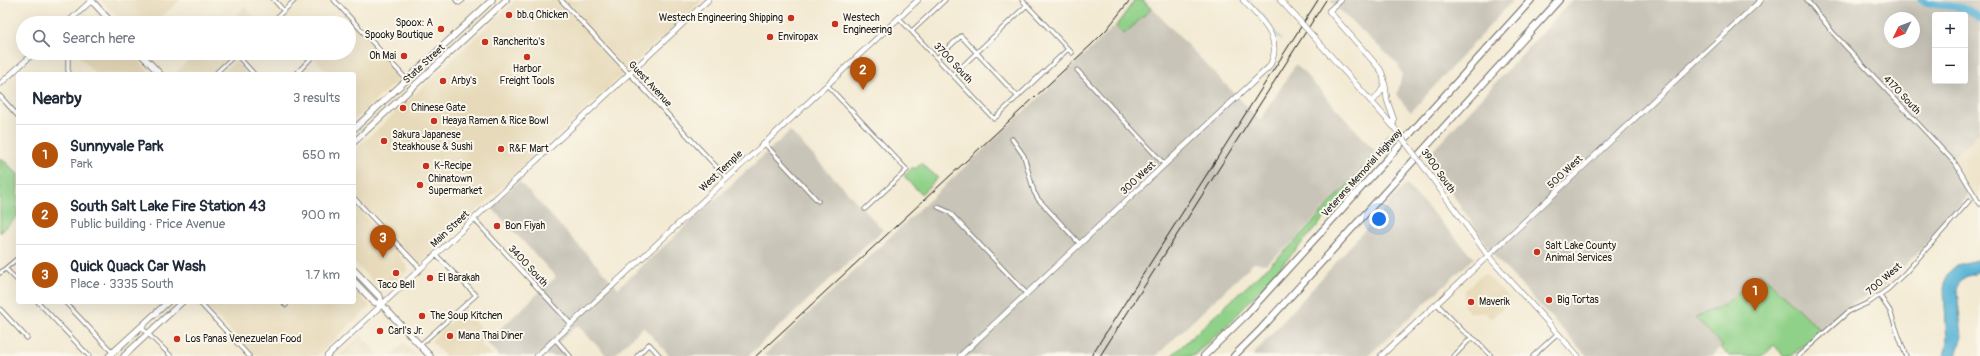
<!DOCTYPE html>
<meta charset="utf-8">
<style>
:root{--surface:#fff;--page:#f6f6f7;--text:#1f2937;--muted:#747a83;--line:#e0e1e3;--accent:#b45309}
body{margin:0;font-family:Pangolin,sans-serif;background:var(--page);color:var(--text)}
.controls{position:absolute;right:12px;top:12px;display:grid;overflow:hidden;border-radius:4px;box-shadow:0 4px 16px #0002}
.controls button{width:36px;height:36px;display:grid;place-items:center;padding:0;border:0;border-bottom:1px solid var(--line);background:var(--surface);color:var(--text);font:20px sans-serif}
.compass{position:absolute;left:1884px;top:12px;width:36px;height:36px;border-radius:50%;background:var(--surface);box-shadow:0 4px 16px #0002;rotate:227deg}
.you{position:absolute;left:1379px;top:219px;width:14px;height:14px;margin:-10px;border:3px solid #fff;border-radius:50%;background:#1a73e8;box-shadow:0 0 0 6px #1a73e833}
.badge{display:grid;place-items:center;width:26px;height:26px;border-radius:50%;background:var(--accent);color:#fff;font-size:13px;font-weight:700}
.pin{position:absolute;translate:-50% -33px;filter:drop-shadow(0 1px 2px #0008)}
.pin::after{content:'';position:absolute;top:21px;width:14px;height:12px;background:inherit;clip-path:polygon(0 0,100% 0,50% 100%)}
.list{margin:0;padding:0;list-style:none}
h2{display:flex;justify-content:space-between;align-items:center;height:52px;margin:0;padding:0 16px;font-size:17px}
h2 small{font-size:13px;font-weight:400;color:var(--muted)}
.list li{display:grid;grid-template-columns:26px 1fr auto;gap:12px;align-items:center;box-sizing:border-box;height:60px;padding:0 16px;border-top:1px solid var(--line)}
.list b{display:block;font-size:15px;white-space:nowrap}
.list p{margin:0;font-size:13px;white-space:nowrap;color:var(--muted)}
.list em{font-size:13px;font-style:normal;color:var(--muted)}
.icon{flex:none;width:22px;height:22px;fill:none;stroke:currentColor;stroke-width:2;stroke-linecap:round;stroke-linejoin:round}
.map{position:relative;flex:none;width:1980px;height:356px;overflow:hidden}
.search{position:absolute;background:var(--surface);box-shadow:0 4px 16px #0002;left:16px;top:16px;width:340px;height:44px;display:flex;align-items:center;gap:10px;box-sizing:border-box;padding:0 14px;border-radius:22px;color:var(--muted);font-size:15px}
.panel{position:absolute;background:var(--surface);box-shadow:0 4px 16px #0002;left:16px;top:72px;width:340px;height:232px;border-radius:4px}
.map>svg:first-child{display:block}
</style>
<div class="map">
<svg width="1980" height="356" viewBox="0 0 1980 356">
<rect width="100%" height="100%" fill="#fbf7ec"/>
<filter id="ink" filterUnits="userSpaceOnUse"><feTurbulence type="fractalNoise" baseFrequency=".025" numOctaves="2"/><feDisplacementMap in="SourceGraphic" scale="8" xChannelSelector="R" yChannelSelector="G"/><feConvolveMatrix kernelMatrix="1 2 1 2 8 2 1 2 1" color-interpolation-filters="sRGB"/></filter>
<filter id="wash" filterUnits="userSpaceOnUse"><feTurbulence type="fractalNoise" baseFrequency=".012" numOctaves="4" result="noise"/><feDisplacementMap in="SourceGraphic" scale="16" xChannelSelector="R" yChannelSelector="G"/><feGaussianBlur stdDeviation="0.9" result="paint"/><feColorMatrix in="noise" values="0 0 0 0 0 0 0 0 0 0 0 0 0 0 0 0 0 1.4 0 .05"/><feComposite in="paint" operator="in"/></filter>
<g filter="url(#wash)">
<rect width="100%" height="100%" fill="#f3ead3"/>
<path fill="#e7daba" d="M101 0H180L155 23H122Z
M516 0H702L419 265 354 195V151Z
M245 7 260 23H228Z
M352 22 402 76 354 120V74H329L314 58 319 53H349V24Z
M76 53H131L151 74H96Z
M196 53H234L212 74H174Z
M235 61 247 74H221Z
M1980 132V209L1950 161Z
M354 204 399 252 398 254 408 267 407 270 386 290 379 288 354 262Z
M1486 274 1511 300 1491 319 1484 312 1481 313H1470L1464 306 1465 290 1481 275Z
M354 290 370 306 317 356H254L203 302H354Z
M464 310 488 336 480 343 493 356H445L431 341Z
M361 335 380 356H339Z
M404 343 416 356H390Z"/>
<path fill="#c8c4b8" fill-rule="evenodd" d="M1134 0H1144L1260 120 1296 64 1376 152 1292 243 1266 264 1254 263 1156 356H763L1115 26Z
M1330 0H1513L1411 112 1397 96 1402 74 1398 64 1338 9Z
M1572 0H1980V132L1950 161 1969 194 1916 255 1876 292 1849 305 1820 330 1760 273 1723 306 1695 317 1722 345 1712 356H1587L1495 257 1427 157ZM1935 15H1965V81H1935ZM1890 18H1914V42H1890Z
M790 131 883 230 748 356H670L643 327 613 356H607L577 325 557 344 568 356H499L486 342 556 277 491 207 519 181 618 288Z
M1406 184 1474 258 1368 356H1252Z"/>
<path fill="#8fd188" stroke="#567652" d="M1135 0H1142L1151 9 1124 34 1116 26Z
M1388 134V143L1394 141 1229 324 1193 356H1171L1294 243 1377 152Z
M0 157 18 174 17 217 0 233Z
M921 163 938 178 921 194 904 176 913 167 915 169Z
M1760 273 1820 330 1792 356H1784L1774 345 1762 356H1729L1721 348 1722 345 1695 317 1723 306Z"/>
<path fill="#58b4d6" stroke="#3a6879" d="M1980 259V272L1965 277 1958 285 1957 292 1962 336 1956 356H1944L1947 344 1944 289 1947 274 1957 265Z"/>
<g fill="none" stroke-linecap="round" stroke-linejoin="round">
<path stroke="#58b4d6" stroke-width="1" d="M1249 0 1267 20 1281 40"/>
<path stroke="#58b4d6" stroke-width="7" d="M1921 0C1942 10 1963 0 1980 19"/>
</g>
</g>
<g filter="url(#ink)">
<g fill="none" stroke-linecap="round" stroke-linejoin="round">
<g stroke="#67645c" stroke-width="5">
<path id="street" d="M274 0 284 11
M334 0 407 80
M456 0 459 3 463 0
M561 0 727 178
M1022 0 1072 53
M1807 0 1834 34 1955 163 1980 204
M899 18 994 119 1068 49
M271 23 295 0
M912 31 945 0
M63 53 68 58V71L70 74
M236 54 254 74
M937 58 961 36 1018 97
M1077 70 1165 165
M215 74 237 53
M296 74 316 53
M953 75 1027 5
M827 85 907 170 865 209
M0 96 18 116
M1012 139 1024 156 1034 192 1038 199 1080 244
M764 143 818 201
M354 198 421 269
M938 207 949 212 1027 294
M474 219 571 324
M6 269 18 281
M0 273 18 258
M1880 296 1890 311 1906 356
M38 302 89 356
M65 302 113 353
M199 302 249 356
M283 302 286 305
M1437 304 1463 331 1477 341 1491 356
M0 309 27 338
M141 327 171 356
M555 339 570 356
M420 345 476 295 436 255
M637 356 649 344 660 356
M1454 356 1472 337
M1533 356 1557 334
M1798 356 1848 312 1870 302 1888 289 1905 273 1969 201"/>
</g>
<g stroke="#67645c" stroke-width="6">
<path id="secondary" d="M1280 0 1295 16
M1341 0 1329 11 1380 69C1388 83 1383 91 1372 102
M67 23 92 0
M1321 45 1393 126
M0 84 34 53
M1385 84 1387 100 1394 120 1393 126
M1427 171 1489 257 1578 356
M327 356 708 0
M537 356 918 0
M960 356 1269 67C1285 39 1261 20 1243 0
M1381 356 1761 0"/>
</g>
<g stroke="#67645c" stroke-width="7">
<path id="primary" d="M91 0 112 23
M140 53 160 74
M354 129 492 0
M354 142 506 0
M354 270 380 297 382 305
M354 281 374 302 382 305 430 356
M109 356 168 302
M124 356 182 302"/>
</g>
<g stroke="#67645c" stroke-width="8">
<path id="highway" d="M1204 356 1246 315 1531 0
M1234 356 1261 329 1559 0"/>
</g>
<use href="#street" stroke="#fff" stroke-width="3.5"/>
<use href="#secondary" stroke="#fff" stroke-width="5"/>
<use href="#primary" stroke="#fff" stroke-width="5.5"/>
<use href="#highway" stroke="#fff" stroke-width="6"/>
<path stroke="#1c1c1c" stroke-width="1" d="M756 356 1091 45 1107 29 1130 0"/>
<path stroke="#1c1c1c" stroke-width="1" d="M1091 356 1318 0
M1100 356 1326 0"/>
<g stroke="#67645c" stroke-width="6" stroke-linecap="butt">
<path id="secondary-bridge" d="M1295 16 1321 45
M1393 126 1427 171"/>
</g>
<use href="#secondary-bridge" stroke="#fff" stroke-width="5"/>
</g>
</g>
<g fill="#c8321e" stroke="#fbf7ec" stroke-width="1.5">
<circle cx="509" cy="15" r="4"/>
<circle cx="791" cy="18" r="4"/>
<circle cx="835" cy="24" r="4"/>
<circle cx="441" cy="29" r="4"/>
<circle cx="770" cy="37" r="4"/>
<circle cx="485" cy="42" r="4"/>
<circle cx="404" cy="56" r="4"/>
<circle cx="527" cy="57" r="4"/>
<circle cx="443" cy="81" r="4"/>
<circle cx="403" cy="108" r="4"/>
<circle cx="434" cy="121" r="4"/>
<circle cx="384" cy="141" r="4"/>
<circle cx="501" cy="149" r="4"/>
<circle cx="426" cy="166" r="4"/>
<circle cx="420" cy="185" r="4"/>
<circle cx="497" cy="226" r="4"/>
<circle cx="1537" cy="252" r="4"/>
<circle cx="396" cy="273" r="4"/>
<circle cx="430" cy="278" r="4"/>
<circle cx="1549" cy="300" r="4"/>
<circle cx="1471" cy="302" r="4"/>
<circle cx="422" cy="316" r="4"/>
<circle cx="380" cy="331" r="4"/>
<circle cx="450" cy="336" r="4"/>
<circle cx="177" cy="339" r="4"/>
</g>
<g text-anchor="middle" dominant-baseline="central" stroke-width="4" stroke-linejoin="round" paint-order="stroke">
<g font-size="10" fill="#1c1c1c" stroke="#fbf7ec" text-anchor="start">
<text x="517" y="15">bb.q Chicken</text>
<text x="783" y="18" text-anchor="end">Westech Engineering Shipping</text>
<text x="843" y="18">Westech<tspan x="843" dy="12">Engineering</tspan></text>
<text x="433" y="23" text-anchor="end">Spoox: A<tspan x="433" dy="12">Spooky Boutique</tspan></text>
<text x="778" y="37">Enviropax</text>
<text x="493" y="42">Rancherito's</text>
<text x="396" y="56" text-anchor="end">Oh Mai</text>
<text x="527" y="69" text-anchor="middle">Harbor<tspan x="527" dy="12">Freight Tools</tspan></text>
<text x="451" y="81">Arby's</text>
<text x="411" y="108">Chinese Gate</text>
<text x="442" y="121">Heaya Ramen &amp; Rice Bowl</text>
<text x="392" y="135">Sakura Japanese<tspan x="392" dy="12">Steakhouse &amp; Sushi</tspan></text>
<text x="509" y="149">R&amp;F Mart</text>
<text x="434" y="166">K-Recipe</text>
<text x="428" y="179">Chinatown<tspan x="428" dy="12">Supermarket</tspan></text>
<text x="505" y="226">Bon Fiyah</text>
<text x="1545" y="246">Salt Lake County<tspan x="1545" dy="12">Animal Services</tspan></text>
<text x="438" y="278">El Barakah</text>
<text x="396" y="285" text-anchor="middle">Taco Bell</text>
<text x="1557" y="300">Big Tortas</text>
<text x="1479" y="302">Maverik</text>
<text x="430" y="316">The Soup Kitchen</text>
<text x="388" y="331">Carl's Jr.</text>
<text x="458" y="336">Mana Thai Diner</text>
<text x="185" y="339">Los Panas Venezuelan Food</text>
</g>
<g font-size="10" fill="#1c1c1c" stroke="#fbf7ec">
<text transform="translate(953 63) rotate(47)">3700 South</text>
<text transform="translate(424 64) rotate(-43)">State Street</text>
<text transform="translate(650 84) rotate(47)">Guest Avenue</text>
<text transform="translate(1902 95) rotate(47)">4170 South</text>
<text transform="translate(721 171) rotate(-43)">West Temple</text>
<text transform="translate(1438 171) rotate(55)">3900 South</text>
<text transform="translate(1565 172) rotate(-43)">500 West</text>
<text transform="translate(1362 173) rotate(-48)">Veterans Memorial Highway</text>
<text transform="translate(1138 178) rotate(-43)">300 West</text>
<text transform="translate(450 229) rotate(-43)">Main Street</text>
<text transform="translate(528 266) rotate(47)">3400 South</text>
<text transform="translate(1884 279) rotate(-41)">700 West</text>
</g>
</g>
</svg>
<div class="controls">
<button>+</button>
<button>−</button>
</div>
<svg class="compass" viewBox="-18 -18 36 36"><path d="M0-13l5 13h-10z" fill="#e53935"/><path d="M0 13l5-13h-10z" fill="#747a83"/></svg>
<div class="you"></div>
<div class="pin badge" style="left:1755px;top:311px">1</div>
<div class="pin badge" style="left:863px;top:90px">2</div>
<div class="pin badge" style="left:383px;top:258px">3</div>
<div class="search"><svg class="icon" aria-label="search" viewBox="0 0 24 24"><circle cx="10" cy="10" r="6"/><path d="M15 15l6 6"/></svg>Search here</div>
<section class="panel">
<h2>Nearby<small>3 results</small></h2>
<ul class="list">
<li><span class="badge">1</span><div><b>Sunnyvale Park</b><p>Park</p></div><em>650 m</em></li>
<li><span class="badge">2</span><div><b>South Salt Lake Fire Station 43</b><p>Public building · Price Avenue</p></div><em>900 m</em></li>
<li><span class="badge">3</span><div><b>Quick Quack Car Wash</b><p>Place · 3335 South</p></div><em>1.7 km</em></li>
</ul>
</section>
</div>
